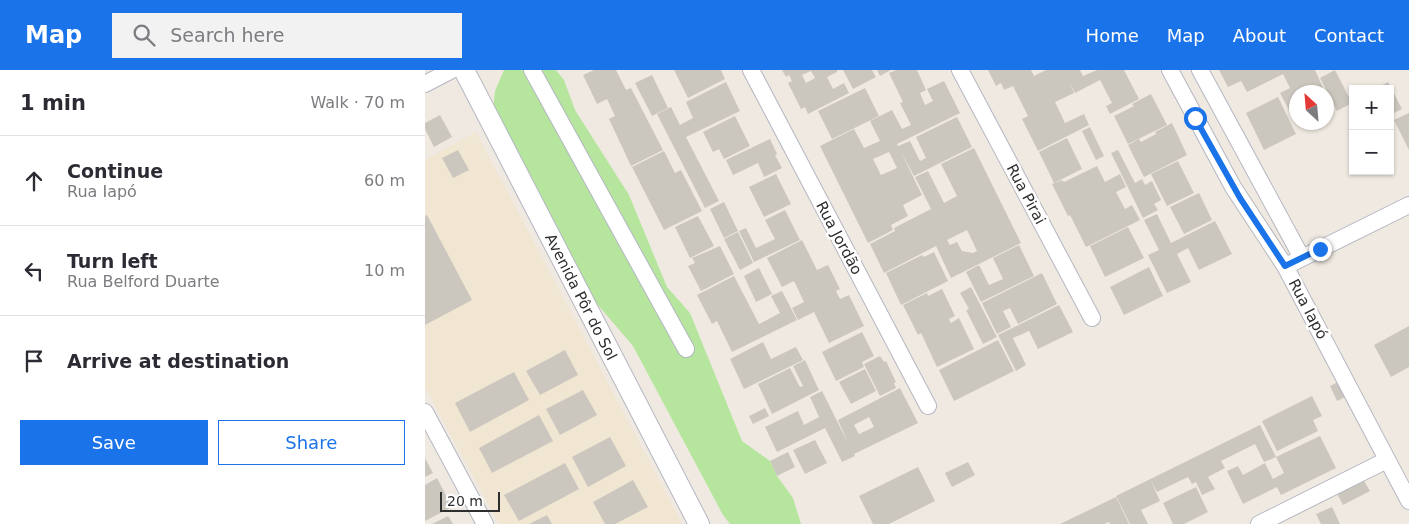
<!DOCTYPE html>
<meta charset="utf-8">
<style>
:root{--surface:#fff;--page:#f2f2f3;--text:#2b2b33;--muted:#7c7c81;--line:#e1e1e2;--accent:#1a73e8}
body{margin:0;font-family:"DejaVu Sans",sans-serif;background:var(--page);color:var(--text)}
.controls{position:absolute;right:15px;top:15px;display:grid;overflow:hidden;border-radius:0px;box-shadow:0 1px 4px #0004}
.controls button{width:45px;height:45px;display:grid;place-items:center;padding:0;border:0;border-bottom:1px solid var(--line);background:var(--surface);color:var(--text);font:25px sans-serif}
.compass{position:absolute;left:864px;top:15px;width:45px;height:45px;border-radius:50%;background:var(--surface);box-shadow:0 1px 4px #0004;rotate:334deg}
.scale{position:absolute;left:15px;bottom:12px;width:60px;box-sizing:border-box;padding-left:5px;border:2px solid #2e2e2e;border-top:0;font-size:14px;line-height:18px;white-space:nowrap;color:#2e2e2e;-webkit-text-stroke:4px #fff;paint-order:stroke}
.stop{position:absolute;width:15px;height:15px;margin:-11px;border:4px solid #1a73e8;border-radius:50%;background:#fff}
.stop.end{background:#1a73e8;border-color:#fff;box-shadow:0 1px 5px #0008}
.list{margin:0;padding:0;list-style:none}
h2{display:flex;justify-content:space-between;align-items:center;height:65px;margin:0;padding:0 20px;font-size:21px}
h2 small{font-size:16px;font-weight:400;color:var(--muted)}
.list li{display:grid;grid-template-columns:32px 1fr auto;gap:15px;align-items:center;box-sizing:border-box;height:90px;padding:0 20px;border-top:1px solid var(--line)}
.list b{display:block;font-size:19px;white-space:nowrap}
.list p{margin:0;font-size:16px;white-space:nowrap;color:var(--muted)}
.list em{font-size:16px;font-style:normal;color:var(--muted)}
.actions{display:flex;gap:10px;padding:15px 20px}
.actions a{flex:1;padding:11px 0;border:1px solid var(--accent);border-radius:0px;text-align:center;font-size:18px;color:var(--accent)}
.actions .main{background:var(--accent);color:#fff}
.icon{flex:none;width:28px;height:28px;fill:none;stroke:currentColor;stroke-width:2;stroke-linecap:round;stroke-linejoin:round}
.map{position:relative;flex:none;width:984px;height:454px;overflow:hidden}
header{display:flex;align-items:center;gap:30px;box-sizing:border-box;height:70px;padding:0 25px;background:var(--accent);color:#fff}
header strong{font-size:24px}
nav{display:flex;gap:28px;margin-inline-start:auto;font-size:18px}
.search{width:350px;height:45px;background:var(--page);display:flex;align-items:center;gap:12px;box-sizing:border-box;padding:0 18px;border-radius:0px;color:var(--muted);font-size:19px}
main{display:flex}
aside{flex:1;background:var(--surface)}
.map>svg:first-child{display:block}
</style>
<header>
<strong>Map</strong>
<div class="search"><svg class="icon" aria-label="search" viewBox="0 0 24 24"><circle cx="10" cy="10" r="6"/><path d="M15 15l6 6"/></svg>Search here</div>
<nav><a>Home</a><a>Map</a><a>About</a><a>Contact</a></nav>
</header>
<main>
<aside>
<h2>1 min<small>Walk · 70 m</small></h2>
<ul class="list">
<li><svg class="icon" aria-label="ahead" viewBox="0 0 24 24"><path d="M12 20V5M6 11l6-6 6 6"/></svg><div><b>Continue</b><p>Rua Iapó</p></div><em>60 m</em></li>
<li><svg class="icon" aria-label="left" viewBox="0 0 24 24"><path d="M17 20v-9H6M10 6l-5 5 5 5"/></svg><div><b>Turn left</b><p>Rua Belford Duarte</p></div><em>10 m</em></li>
<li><svg class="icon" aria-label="arrive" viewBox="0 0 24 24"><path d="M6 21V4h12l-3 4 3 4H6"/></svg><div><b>Arrive at destination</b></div></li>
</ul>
<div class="actions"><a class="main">Save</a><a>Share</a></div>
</aside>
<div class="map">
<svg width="984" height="454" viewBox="0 0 984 454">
<rect width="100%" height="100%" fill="#efe9e1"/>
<path fill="#f0e6d1" d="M51 62 257 454H74L0 317V90Z"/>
<path fill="#b6e59e" d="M79 0H131L139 10 150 40 204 125 242 217 265 243 317 371 345 391 352 406 368 428 376 454H305L298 445 208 276 143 200 66 55 70 21Z"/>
<path fill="#cbc7bf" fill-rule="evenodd" d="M169 0H191L201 20 206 18 238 80 206 96 184 49 190 46 182 29 172 34 158 5Z
M249 0H296L300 9 263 28Z
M357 0H412V2L402 7 408 19 419 13 424 23 383 44 380 37 376 39 363 13 367 11 364 5 361 7ZM386 1 390 8 381 13 377 5Z
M418 0H447L451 7 428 19Z
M452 0H466L455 6Z
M471 0H492L501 20 495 23 500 35 508 31 502 19 519 11 535 43 472 74 473 76 485 71 495 91 501 88 491 67 532 47 547 77 489 106 476 82 497 125 478 135 483 146 466 155 468 160 443 173 395 76 429 59 439 78 455 71 445 51 467 40 477 59 486 55 475 33 478 32 464 3ZM464 82 472 98 456 105 448 89Z
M563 0H606L609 6 621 0H655L658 6 672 0H699L714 29 685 44 681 36 687 33 675 10 650 23 645 13 649 23 630 32 640 53 659 44 664 55 613 81 597 49 603 46 588 16 579 20 576 13 571 16Z
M794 0H890L900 22H872V36L864 40 855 23 865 18 858 4 822 22 816 11 803 17Z
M910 0 927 33 912 41 895 8Z
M227 5 243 38 227 46 210 13Z
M301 12 315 41 261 67 294 131 280 138 232 44 246 37 255 55 268 48 261 32Z
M963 12 977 39 965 45V19H950Z
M440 18 454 46 407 69 393 41Z
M726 24 742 55 703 74 689 46 709 36 707 34Z
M853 27 871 64 839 80 821 43Z
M984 43V80L969 50Z
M15 45 27 67 9 77 0 59V53Z
M310 46 325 76 299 89 294 79 288 82 278 62Z
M747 53 762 85 719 107 703 75 714 69 716 72 731 64 730 62Z
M665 57 679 86 671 90 657 61Z
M642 68 657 99 629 113 614 82Z
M345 69 352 84 350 85 357 98 339 107 333 93 308 105 301 90Z
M549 78 596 173 526 208 511 176 459 203 445 174 470 161 469 158 506 139 490 107 503 101 519 133 532 126 516 94ZM542 160 552 181 548 183 537 181 532 172 525 175 522 170Z
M33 80 44 100 28 108 17 88Z
M693 80 710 113 717 109 720 115 727 111 736 130 729 134 733 140 718 148 686 83Z
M239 81 250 103 256 100 277 141 239 160 207 97Z
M753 91 769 123 742 136 726 104Z
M672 96 680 112 695 104 701 117 691 122 700 139 707 135 715 150 661 177 645 145 643 146 627 114 637 110 639 112Z
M351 104 366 134 339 147 324 117Z
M774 123 787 150 759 164 745 137Z
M299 132 313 161 299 168 285 139Z
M360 140 375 170 329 192 314 161 321 158 331 178 350 169 340 150Z
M732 144 746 173 790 151 807 184 774 200 763 178 752 184 766 212 742 223 723 185 734 180 719 150Z
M2 145 47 230 0 255V146Z
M273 146 289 176 265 188 250 157Z
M703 157 719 188 680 207 665 176Z
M313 162 328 193 315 200 299 169Z
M377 170 392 200 403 195 415 219 411 221 415 229 424 225 439 256 404 273 389 242 373 250 367 238 379 232 369 211 357 217 342 188Z
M594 175 609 206 556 232 541 202 554 195 564 215 578 209 568 188Z
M295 176 309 204 276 221 263 196 270 193 267 188Z
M509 182 523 211 476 235 461 203 497 185 499 187Z
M724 197 738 226 699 245 685 217Z
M334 198 347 224 331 232 319 206Z
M617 203 632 234 593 254 585 238 578 241 586 257 572 264 557 233Z
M309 206 334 254 355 243 346 226 357 221 372 250 307 282 292 251 287 254 272 225Z
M546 217 572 267 558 274 541 240 544 239 535 223Z
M517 219 530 246 524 249 526 253 534 248 549 279 512 297 496 263 493 265 478 235 502 223 503 226Z
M634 235 648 262 613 279 604 261 588 268 601 295 591 301 573 265Z
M984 256V297L966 307 949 275Z
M437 262 449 286 437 292 439 297 411 311 397 282Z
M573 270 589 301 529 331 514 300Z
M338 272 346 289 371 277 378 290 319 319 305 289Z
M140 280 153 305 115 325 101 301Z
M455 286 459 292 461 291 471 312 469 313 471 318 455 326 439 294Z
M380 290 394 320 347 344 333 314 365 298 375 317 378 316 368 296Z
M440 299 451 321 426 334 414 312Z
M89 302 104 330 45 362 30 333Z
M913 312 920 327 912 331 905 316Z
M475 318 493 353 429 384 430 386 417 392 400 358 352 382 340 357 373 341 379 355 394 347 385 327 397 321 423 373 413 350ZM444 347 449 357 434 364 429 355Z
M158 320 172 345 135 365 121 339Z
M887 326 897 346 888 350 893 361 852 381 837 351Z
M340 338 344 346 328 354 324 346Z
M114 345 128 371 67 403 54 378Z
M835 355 851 387 839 392 830 374 796 391 800 398 783 407 790 419 777 425 771 412 767 414 763 407 732 422 726 411 735 431 716 440 723 454H705L691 426Z
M895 366 911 398 856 425 852 417 818 434 802 401 813 396 818 405 840 393 848 409 859 403 851 387Z
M185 367 201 396 163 417 147 387Z
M390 370 402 393 380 404 368 380Z
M363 382 370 397 352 406 345 391Z
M0 388 8 403 0 407Z
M543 392 550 405 527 417 520 403Z
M140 393 154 419 94 451 79 425Z
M493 397 510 431 464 454H448L434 426Z
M12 408 27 437 0 451V415Z
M938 409 945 421 918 435 911 422Z
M208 410 223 437 190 454H180L168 432Z
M771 417 783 442 759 454H748L738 433Z
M691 427 704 454H685L684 452 679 454H635Z
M907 437 915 454H896L891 444Z
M122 445 127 454H104Z
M23 446 28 454H7Z"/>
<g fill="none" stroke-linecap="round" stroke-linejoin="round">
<g stroke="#b4b7c1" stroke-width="18">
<path id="minor" d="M107 0 261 279
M326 0 503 336
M535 0 667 248
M745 0 808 117 860 196 984 431
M775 0 877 188
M0 14 27 0
M867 193 984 135
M0 342 60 454
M834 454 962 390"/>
</g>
<g stroke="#b4b7c1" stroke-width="22">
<path id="tertiary" d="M39 0 274 454"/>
</g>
<use href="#minor" stroke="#fff" stroke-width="16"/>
<use href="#tertiary" stroke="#fff" stroke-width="20"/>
</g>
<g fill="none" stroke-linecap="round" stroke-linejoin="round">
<path stroke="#1a73e8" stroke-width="6" d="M770 48 815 128 860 196 895 179"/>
</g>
<g text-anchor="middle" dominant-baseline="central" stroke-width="5" stroke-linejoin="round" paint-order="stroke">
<g font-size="15" fill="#2e2e2e" stroke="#fff">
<text transform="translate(601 124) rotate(62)">Rua Pirai</text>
<text transform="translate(414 168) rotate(62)">Rua Jordão</text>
<text transform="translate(156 227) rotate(63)">Avenida Pôr do Sol</text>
<text transform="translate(883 239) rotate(62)">Rua Iapó</text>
</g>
</g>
</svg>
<div class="controls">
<button>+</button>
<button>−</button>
</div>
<svg class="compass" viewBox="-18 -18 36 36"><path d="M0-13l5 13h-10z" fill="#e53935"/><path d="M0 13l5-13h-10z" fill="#7c7c81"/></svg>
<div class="scale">20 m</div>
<div class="stop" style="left:770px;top:48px"></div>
<div class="stop end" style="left:895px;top:179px"></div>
</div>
</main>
